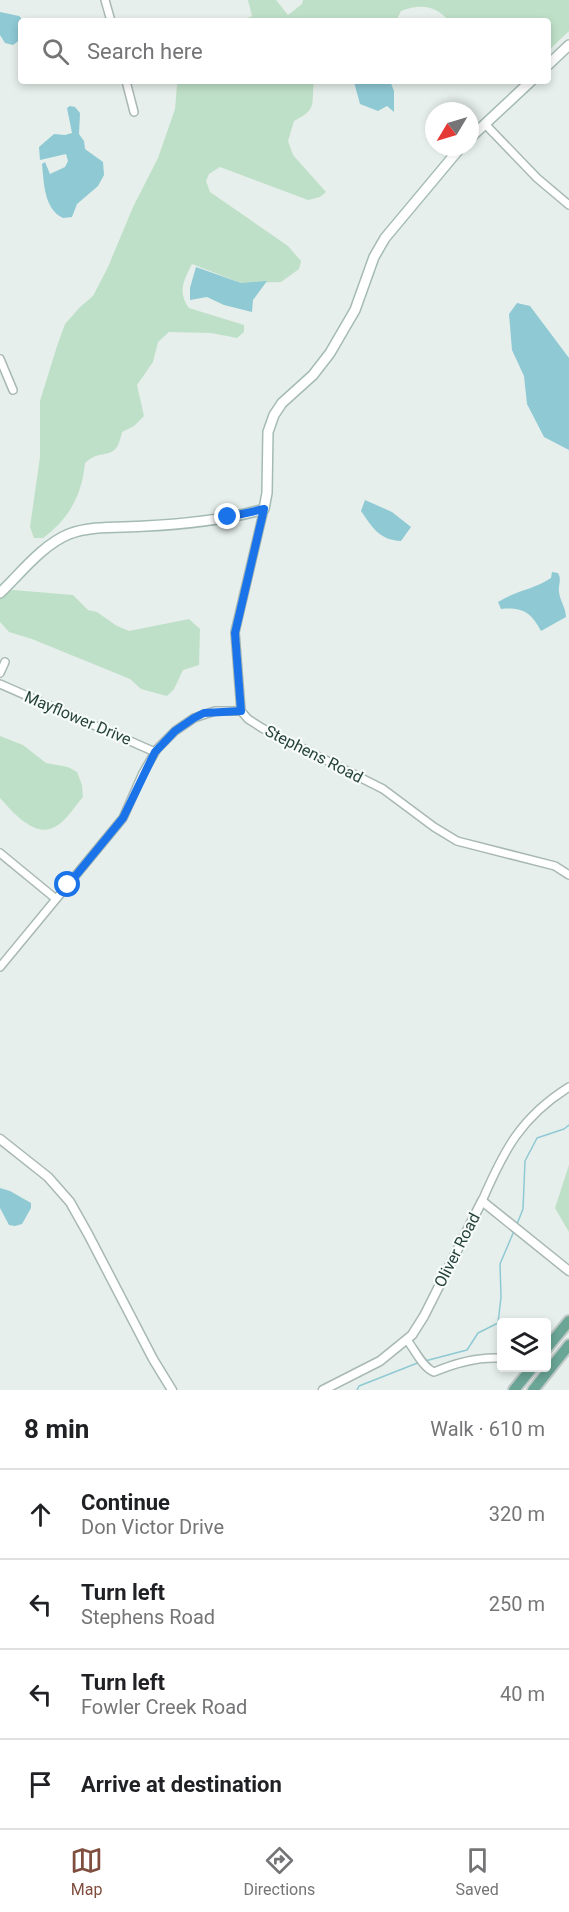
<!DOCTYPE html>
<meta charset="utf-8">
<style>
:root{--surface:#fff;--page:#f2f2f2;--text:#202124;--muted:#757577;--line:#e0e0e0;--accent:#7f4e3f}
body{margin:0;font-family:Roboto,sans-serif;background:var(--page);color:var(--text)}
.controls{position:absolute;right:18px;bottom:18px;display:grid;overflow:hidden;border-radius:6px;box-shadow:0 3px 9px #0003}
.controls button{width:54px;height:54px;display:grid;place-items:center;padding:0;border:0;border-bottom:2px solid var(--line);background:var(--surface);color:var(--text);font:30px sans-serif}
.compass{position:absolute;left:425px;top:102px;width:54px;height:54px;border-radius:50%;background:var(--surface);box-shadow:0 3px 9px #0003;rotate:232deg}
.stop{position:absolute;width:18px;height:18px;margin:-14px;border:4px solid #1a73e8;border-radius:50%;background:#fff}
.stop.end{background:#1a73e8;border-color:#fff;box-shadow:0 2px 6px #0008}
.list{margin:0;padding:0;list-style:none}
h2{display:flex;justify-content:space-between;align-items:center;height:78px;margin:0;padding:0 24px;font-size:26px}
h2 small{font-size:20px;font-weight:400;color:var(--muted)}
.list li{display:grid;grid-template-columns:39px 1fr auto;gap:18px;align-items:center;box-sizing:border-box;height:90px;padding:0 24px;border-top:2px solid var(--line)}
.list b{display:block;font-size:22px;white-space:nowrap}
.list p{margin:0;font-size:20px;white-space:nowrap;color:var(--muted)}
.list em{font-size:20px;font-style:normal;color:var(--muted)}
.icon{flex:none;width:33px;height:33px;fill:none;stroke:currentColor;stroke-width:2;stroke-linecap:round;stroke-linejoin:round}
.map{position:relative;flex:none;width:569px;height:1390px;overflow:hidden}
.search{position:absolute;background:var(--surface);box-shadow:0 3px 9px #0003;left:18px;right:18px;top:18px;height:66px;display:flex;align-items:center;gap:15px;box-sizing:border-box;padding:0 21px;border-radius:6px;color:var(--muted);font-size:22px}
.sheet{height:438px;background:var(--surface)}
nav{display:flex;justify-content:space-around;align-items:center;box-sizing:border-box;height:84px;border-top:2px solid var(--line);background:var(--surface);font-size:16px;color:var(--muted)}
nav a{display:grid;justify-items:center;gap:3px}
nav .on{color:var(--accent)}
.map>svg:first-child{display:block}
</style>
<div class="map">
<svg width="569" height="1390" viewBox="0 0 569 1390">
<rect width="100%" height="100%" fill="#e6efeb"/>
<path fill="#bfe0c8" d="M248 0H276L288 15 302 4 303 0H569V31L548 51V21H449C435 5 420 4 401 11L396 21H240L252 16Z
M180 81H314C311 104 318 109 294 121L288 141 293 155 326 192 320 197 308 200 220 167 209 174 206 181 210 192 288 246 301 261 299 269 281 282 241 283 192 264C184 280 177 292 189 308L244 325V332L237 338 211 333 169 332 158 342 153 362 137 385 144 416 134 426 122 432C116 464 103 446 85 463 82 495 69 519 43 538H34L30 527 40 457V401L57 346 65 324 80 307 93 296 108 267 133 207 158 158 175 109 177 85Z
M13 590 73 595 88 610 97 612 117 626 129 631 189 619 200 629 199 665 183 670 174 689 167 696 141 689 130 679 32 639 9 632 0 622V593L3 591Z
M0 736 23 745 46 763 68 767 77 772 82 785 83 797C75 806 68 818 58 825 36 841 13 812 0 798Z
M569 1165V1232L555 1208Z"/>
<path fill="#8ec9d4" d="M0 12 19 16 21 18V39L13 45 5 43 0 35Z
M356 81H390L394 91V112L387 106 378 111 360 104 354 82Z
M70 106 75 107 80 113 79 134 84 141 85 149 103 162 104 175 98 186 77 204 72 217 63 218C44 209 44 183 42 164L45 162 50 174 65 167 68 161 66 154 40 160 39 147 54 134 65 135 72 133 67 108Z
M196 267 241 283 267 281 253 300 252 312 224 305 207 297 190 300V288Z
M517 303 530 306 569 358V450L544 437 527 404 524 376 512 350 509 314Z
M365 500 392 512 411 527 401 541C379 540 372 527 361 511Z
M552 572 558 573C562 580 558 585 559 592 560 601 566 608 566 617L541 631C531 612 522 607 501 609L498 602C515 591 535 589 551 578Z
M0 1188 10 1191 31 1203V1208L22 1224 15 1226 9 1225 0 1208Z"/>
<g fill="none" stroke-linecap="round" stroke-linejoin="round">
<path stroke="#8ec9d4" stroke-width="1.5" d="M517 1224 523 1209 525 1161 537 1138 564 1129 569 1125
M425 1361 467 1350 478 1333 498 1323 501 1297 500 1264 514 1231
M357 1390 359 1386 420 1362"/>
<g stroke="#a8b8b2" stroke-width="10">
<path id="minor" d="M105 0 111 21
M126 81 134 112
M485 124 537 178 569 205
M0 359 13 390
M264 509 235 632 241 711 248 719 262 728 383 789 434 827 457 841 555 866 569 875
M0 673 5 662
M0 684 155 752
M0 853 56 899
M0 967 123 818 143 773 157 749 175 731 194 718 215 711H241
M482 1201C504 1150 521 1117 569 1087
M407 1340C415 1350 423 1368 434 1372 455 1363 476 1357 499 1358"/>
</g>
<g stroke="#a8b8b2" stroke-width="11">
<path id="tertiary" d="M0 1139 48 1177 70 1202 88 1234 153 1359 172 1390
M323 1390 380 1361 412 1335 424 1316 482 1201 569 1271"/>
</g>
<g stroke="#a4bbb3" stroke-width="12">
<path id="secondary" d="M548 65 569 45
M470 138 531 81
M0 593C20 574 42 545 69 534 92 525 122 528 146 526 185 524 226 520 264 509L267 493 268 432 274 415 282 403 313 375 330 353 355 310 374 257 385 238 461 147"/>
</g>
<g stroke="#c2cac8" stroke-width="14">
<path id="primary" d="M546 1349 569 1321
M514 1390 532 1368
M533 1390 569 1345"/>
</g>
<use href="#minor" stroke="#fff" stroke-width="7"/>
<use href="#tertiary" stroke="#fff" stroke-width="8"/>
<use href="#secondary" stroke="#fff" stroke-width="9"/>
<use href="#primary" stroke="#6aa596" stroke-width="10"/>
</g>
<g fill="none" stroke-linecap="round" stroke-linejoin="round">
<path stroke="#1a73e8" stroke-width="8" d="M68 885 123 818 155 752 175 731 194 718 204 713 241 711 235 633 264 509 228 517"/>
</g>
<g text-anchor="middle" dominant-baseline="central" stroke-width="4.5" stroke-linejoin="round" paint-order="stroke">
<g font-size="16" fill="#24423a" stroke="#f7fbf9">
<text transform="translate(78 718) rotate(23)">Mayflower Drive</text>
<text transform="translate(314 754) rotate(27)">Stephens Road</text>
<text transform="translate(457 1250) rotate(-63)">Oliver Road</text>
</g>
</g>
</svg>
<div class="controls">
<button><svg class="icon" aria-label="layers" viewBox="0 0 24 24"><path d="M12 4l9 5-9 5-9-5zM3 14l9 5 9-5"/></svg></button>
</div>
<svg class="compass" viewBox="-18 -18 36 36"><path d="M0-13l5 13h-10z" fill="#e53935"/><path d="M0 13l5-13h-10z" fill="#757577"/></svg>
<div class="stop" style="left:68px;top:885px"></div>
<div class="stop end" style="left:228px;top:517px"></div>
<div class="search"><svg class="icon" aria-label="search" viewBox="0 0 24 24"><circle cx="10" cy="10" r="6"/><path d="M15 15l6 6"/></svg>Search here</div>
</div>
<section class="sheet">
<h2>8 min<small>Walk · 610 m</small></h2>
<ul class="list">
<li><svg class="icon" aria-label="ahead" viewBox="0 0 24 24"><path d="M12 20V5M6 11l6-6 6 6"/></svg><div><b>Continue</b><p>Don Victor Drive</p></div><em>320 m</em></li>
<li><svg class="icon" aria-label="left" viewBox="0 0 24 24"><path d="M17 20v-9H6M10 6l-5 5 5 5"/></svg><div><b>Turn left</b><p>Stephens Road</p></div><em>250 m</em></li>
<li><svg class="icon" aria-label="left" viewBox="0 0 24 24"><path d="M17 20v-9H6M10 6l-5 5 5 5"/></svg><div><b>Turn left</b><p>Fowler Creek Road</p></div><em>40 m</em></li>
<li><svg class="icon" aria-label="arrive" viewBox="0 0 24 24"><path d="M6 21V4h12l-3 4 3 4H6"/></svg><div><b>Arrive at destination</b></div></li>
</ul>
</section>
<nav>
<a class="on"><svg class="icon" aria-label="map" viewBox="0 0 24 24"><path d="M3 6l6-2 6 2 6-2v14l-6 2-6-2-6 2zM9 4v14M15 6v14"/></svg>Map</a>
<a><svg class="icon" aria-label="directions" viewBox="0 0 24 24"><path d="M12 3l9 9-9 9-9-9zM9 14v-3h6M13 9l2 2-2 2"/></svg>Directions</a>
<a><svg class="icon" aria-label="saved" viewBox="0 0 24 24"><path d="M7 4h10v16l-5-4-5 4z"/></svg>Saved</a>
</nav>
